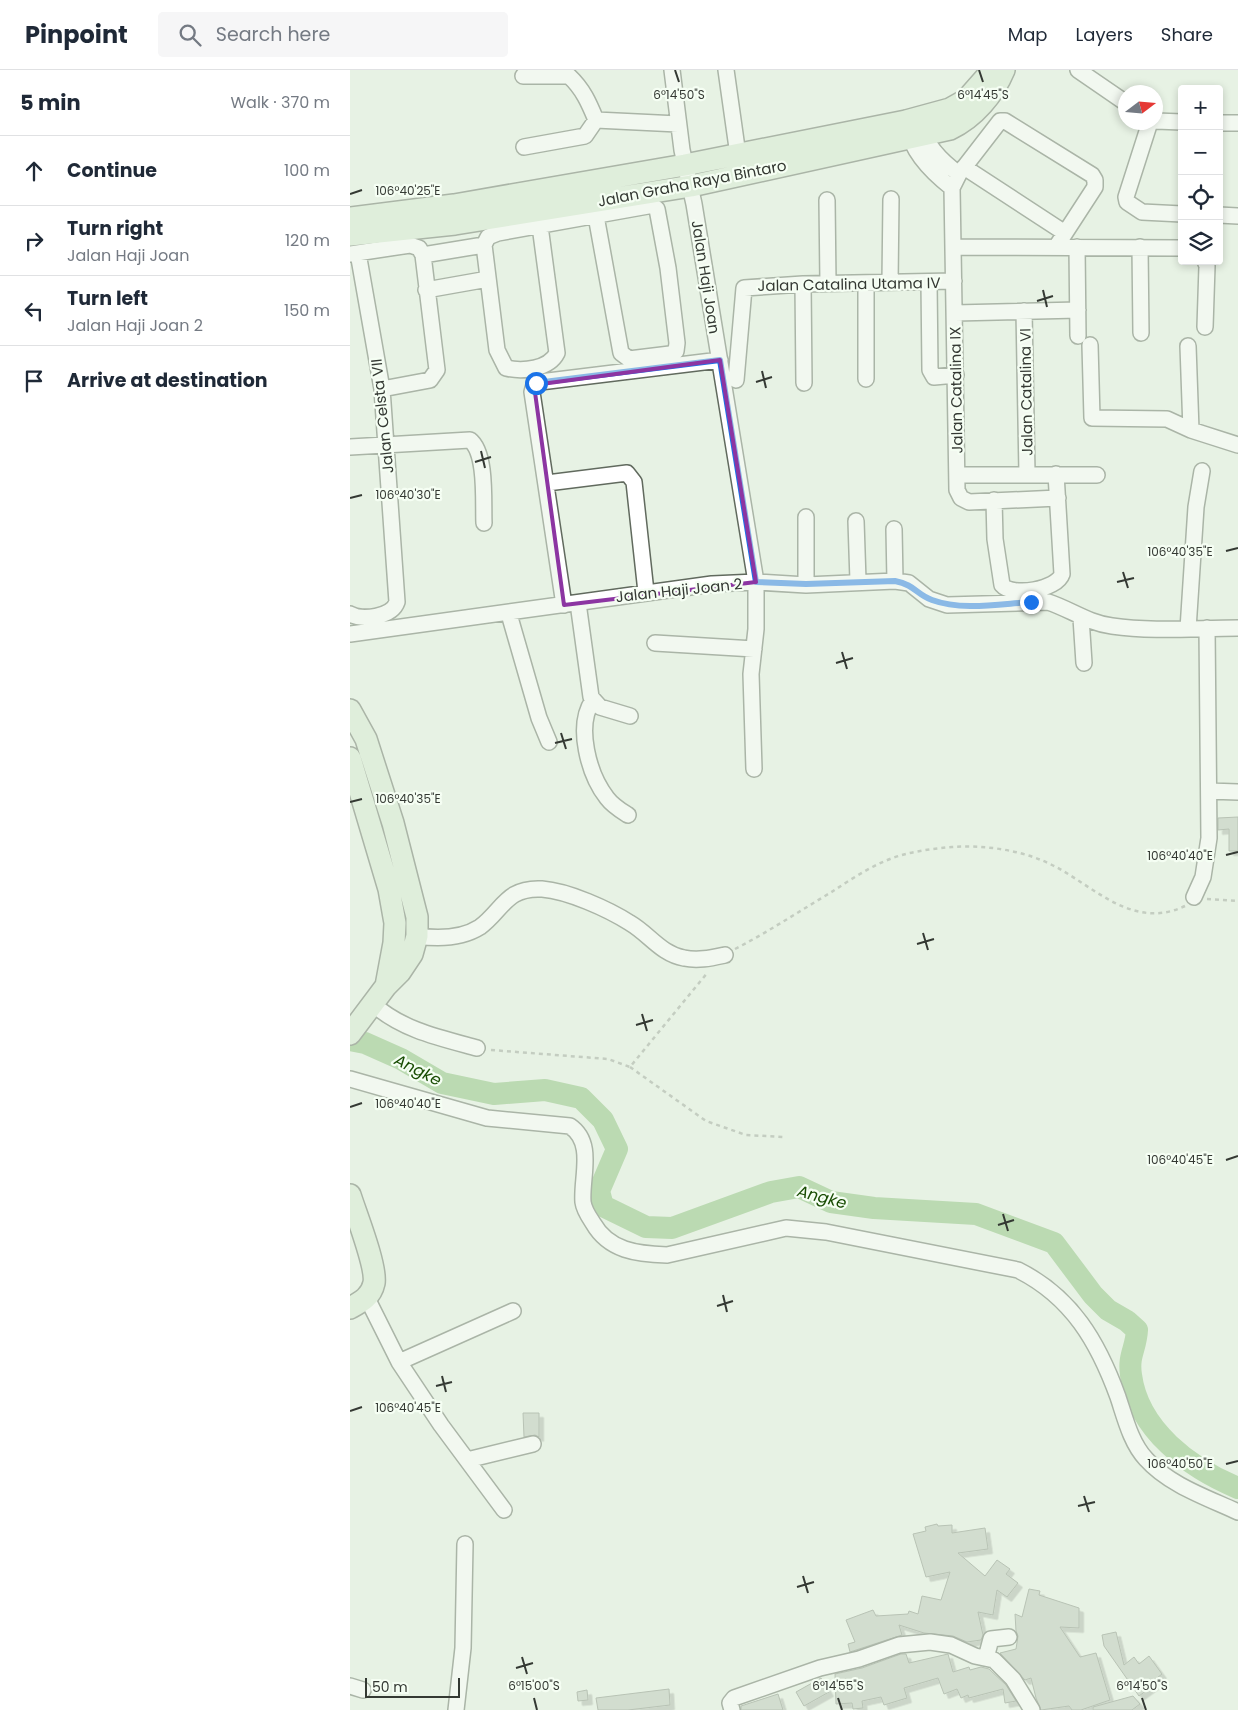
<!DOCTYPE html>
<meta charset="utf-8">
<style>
:root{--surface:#fff;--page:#f6f6f7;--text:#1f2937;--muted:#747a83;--line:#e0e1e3}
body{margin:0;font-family:Poppins,sans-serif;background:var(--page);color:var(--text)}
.controls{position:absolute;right:15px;top:15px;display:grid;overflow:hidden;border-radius:5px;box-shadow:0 2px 8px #0003}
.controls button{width:45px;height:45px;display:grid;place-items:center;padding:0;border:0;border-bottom:1px solid var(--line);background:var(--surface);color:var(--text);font:25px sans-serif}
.compass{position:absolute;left:768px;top:15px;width:45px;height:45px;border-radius:50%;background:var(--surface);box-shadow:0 2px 8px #0003;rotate:74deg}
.scale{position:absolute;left:15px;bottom:12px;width:95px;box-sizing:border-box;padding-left:5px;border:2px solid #343933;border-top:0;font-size:14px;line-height:18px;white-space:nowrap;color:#343933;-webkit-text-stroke:4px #f5fef3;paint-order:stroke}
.stop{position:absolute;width:15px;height:15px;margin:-11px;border:4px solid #1a73e8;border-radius:50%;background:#fff}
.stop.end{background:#1a73e8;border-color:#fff;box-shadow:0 1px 5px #0008}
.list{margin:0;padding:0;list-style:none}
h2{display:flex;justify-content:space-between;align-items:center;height:65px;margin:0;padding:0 20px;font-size:21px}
h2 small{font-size:16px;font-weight:400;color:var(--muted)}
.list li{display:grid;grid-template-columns:32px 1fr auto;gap:15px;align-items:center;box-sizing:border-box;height:70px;padding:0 20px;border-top:1px solid var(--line)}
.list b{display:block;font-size:19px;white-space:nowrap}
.list p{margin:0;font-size:16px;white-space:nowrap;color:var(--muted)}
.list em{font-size:16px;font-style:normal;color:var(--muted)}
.icon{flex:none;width:28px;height:28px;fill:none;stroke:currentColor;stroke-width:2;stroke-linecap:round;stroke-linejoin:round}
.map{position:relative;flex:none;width:888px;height:1640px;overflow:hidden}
header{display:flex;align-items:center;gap:30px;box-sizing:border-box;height:70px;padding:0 25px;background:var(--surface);border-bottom:1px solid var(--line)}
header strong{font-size:24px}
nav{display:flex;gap:28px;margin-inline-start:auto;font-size:18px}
.search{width:350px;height:45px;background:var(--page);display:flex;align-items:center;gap:12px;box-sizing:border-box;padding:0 18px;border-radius:5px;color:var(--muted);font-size:19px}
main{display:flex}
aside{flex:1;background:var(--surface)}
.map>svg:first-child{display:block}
</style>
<header>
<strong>Pinpoint</strong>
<div class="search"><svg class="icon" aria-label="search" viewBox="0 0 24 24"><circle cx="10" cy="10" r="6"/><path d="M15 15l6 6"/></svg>Search here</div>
<nav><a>Map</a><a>Layers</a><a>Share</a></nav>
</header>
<main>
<aside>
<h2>5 min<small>Walk · 370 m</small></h2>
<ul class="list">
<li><svg class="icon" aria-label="ahead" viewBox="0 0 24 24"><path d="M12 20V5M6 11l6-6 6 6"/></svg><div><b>Continue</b></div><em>100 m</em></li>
<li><svg class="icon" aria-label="right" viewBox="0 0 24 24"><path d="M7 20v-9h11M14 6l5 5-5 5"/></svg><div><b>Turn right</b><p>Jalan Haji Joan</p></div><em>120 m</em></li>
<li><svg class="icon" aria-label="left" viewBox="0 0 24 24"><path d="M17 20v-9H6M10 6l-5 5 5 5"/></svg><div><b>Turn left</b><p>Jalan Haji Joan 2</p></div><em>150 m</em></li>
<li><svg class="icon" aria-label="arrive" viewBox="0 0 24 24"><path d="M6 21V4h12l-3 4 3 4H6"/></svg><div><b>Arrive at destination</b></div></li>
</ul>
</aside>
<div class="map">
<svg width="888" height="1640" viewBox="0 0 888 1640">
<defs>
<filter id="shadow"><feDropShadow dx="4.5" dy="4.5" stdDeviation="0" flood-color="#0004"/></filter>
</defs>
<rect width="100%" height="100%" fill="#e7f2e4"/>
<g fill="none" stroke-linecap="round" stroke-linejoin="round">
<path stroke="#86bc77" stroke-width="22" d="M0 970 15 973 51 989 92 1013 144 1024 195 1020 231 1028 253 1050 267 1079 249 1121 253 1136 296 1157 322 1158 421 1122 449 1117 481 1132 524 1138 626 1144 704 1173 743 1225 758 1240 777 1251 787 1260C786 1279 778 1285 781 1305 788 1360 840 1398 888 1418"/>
</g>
<path fill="#b8c3b5" stroke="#7f897c" filter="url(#shadow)" d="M888 747V781H879V759L868 760V748Z
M173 1343H189V1367L185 1365 174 1367Z
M587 1454 588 1456 602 1455V1463L635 1458 638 1479 608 1483 635 1506 647 1490 660 1499 656 1504 668 1513 657 1527 647 1520 643 1545 628 1542 633 1565 631 1570 617 1572 603 1566 574 1563 549 1555 552 1565 500 1582 498 1574 505 1572 496 1550 523 1540 526 1546 558 1544 559 1541 568 1544 572 1526 591 1530 600 1502 576 1507 563 1464 576 1461 575 1457Z
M679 1519 690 1521 689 1525 729 1538V1558L710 1557 730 1587 746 1583 760 1630 731 1640H722L719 1636 691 1640 686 1628 681 1608 675 1610 650 1583 666 1579 668 1566 666 1561 665 1544 672 1547Z
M766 1562 774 1595 784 1587 789 1594 799 1586 812 1604 802 1612 804 1615 789 1626 754 1576 752 1565Z
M551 1584H556L559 1593 598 1584 603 1602 619 1597 620 1600 631 1597 639 1599 656 1615 666 1631 655 1633 653 1619 619 1628 618 1625 611 1628 607 1619 594 1624 588 1608 554 1618 557 1628 534 1635 531 1627 512 1631 513 1638 503 1639 502 1633 486 1634 485 1604 512 1598Z
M471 1608 479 1622 454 1636 446 1622Z
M319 1619 320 1635 278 1640H248L246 1628Z
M237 1620 238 1630 228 1631 227 1622Z
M428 1624 433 1640H391V1636Z
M783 1626 790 1634 782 1640H743V1637Z"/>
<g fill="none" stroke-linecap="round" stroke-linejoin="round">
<g stroke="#616a5e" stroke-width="18">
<path id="minor" d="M322 0 332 80 344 134 406 512V559L401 604 404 699
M376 0 388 85
M728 0 776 33
M173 6H219C233 19 239 33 246 50
M806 51 832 52
M800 52 776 127 777 132 792 142 832 144
M869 53H888
M572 57C576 76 594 93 609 104
M558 59C562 82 584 104 602 118
M174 77 235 66 246 50 328 54
M614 97 715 163
M477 130 478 213
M869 145 888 146
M190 156 207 283C199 299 173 302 156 298L147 280 134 175 138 167 148 163 298 136H303L307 139 318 198 327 273 326 281 320 284 279 289 271 283 246 146
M603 177 832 178
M706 177 745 117V110L742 105 655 51H650L609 104 602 118 607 420 611 428 619 432 708 428
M727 177 728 266
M790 177 791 263
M0 184 60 175 69 178 73 185 87 300 80 310 32 319
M73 185 134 175
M855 191 857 196 855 257
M540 212 541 129
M579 212 580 300 584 307 606 305
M516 213V309
M453 214 454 313
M76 220 138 209
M674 241 677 404
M605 243 728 240
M740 275 742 348 817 349 841 360 888 375
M838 276 841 360
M386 310 394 218 453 214 604 211
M0 377 120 370C137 383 133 434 134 453
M608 405H747
M197 413 277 403 284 412 296 522
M644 430 645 469 652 515C662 527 707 520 712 504L706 404
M506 451 508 511
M544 459 545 511
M456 515V447
M228 533 241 627 250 637 280 646
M214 535 182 322 184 315 190 312 370 290
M0 544C12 551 42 547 47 532L32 319 8 183
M159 544 189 648 199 672
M731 548 734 593
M838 559 846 437 852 401
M0 564 362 514 406 512 456 515 545 511 559 513 579 529 597 535 698 532C720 539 738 553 762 556 803 562 846 558 888 558
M305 573 404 579
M243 630C225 656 239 705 257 728 263 736 270 740 278 745
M859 721 888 722
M844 827 853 807 859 768 857 558
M67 866C88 869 111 869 130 857 153 840 156 817 192 819 218 821 258 839 280 853 299 864 311 884 334 888 348 891 361 888 375 885
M23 934C52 960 90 968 127 978
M0 1009 137 1048 220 1056C245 1073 231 1107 233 1132 234 1140 239 1147 243 1153 259 1181 287 1184 317 1185L436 1158 476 1162 668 1200C722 1227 748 1272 768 1327 775 1348 781 1373 796 1389 819 1415 858 1428 888 1442
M17 1228 49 1292 91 1355 154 1440
M49 1292 163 1241
M117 1390 183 1374
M636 1588 641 1569 659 1567
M0 1616 13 1620
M106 1640 113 1578 115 1474
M382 1640 380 1633 384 1628 470 1598 509 1589 549 1575 580 1572 601 1575 625 1586 644 1590 663 1609 682 1640"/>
</g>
<g stroke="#616a5e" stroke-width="24">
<path id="secondary" d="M0 148 104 135 335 95 556 51 600 39 616 30 638 5
M0 165 105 154 341 116 600 59C624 48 644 24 654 0
M0 640 16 669 43 753 67 847V866L62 884 50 902 36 916 0 964
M0 688 39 819 45 853 44 873 36 916
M0 1125C6 1144 27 1197 24 1213 21 1227 11 1232 0 1238"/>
</g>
<path stroke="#99a197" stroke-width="2.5" stroke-dasharray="4 4" stroke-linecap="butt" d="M857 829 888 831
M385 879C418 862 448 842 480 823 497 812 516 799 535 791 556 782 579 779 602 777 631 775 664 779 691 790 738 808 778 863 835 836
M141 980 258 989 280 997 358 902
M280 997 356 1051 396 1065 434 1067"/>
<use href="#minor" stroke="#fff" stroke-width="15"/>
<use href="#secondary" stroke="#d6e8d1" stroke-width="21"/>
</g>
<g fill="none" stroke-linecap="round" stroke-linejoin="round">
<path stroke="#1a73e8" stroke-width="6" d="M186 313 370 290 406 512 456 514 545 511C565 515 566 524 582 530 612 541 649 534 681 532"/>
</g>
<path d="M0 0H888V1640H0ZM370 290 406 512 214 535 184 315Z" fill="#e7f2e4" fill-opacity=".55" fill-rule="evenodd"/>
<path fill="none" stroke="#8c35a2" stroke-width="4" stroke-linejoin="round" d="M370 290 406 512 214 535 184 315Z"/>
<path fill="none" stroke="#343933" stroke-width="2" d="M325 0 329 12M629 0 633 12M0 124 12 120M693 220 697 237M687 231 703 226M412 301 416 318M406 312 422 307M131 381 135 398M125 392 141 387M0 428 12 425M876 481 888 478M773 502 778 518M767 512 784 508M492 582 497 599M486 593 503 588M211 663 216 679M205 673 222 669M0 732 12 729M876 785 888 782M573 863 578 880M567 874 584 869M292 944 297 961M286 955 303 950M0 1037 12 1033M876 1090 888 1086M653 1144 658 1161M648 1155 664 1150M373 1225 377 1242M367 1236 383 1231M92 1306 96 1322M86 1316 102 1312M0 1341 12 1337M876 1394 888 1391M734 1426 739 1442M728 1436 745 1432M453 1506 458 1523M447 1517 464 1512M172 1587 177 1604M166 1598 183 1593M184 1628 187 1640M488 1628 492 1640M792 1628 796 1640"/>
<g text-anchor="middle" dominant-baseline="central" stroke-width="4.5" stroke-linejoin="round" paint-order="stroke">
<g font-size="15" fill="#343933" stroke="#f5fef3">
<text transform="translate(342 113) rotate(-11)">Jalan Graha Raya Bintaro</text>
<text transform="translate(356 207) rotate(81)">Jalan Haji Joan</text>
<text transform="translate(499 214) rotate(-1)">Jalan Catalina Utama IV</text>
<text transform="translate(606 320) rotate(-91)">Jalan Catalina IX</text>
<text transform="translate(676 322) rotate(-91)">Jalan Catalina VI</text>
<text transform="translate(32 346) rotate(-96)">Jalan Celsta VII</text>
<text transform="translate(329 520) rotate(-6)">Jalan Haji Joan 2</text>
</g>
<g font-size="16" font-style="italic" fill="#194d04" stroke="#f5fef3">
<text transform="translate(68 1000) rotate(27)">Angke</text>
<text transform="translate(472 1127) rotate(15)">Angke</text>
</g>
</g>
<g font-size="12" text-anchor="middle" fill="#343933" stroke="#f5fef3" stroke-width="4.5" stroke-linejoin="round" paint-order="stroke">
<text x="329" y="29">6°14'50"S</text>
<text x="633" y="29">6°14'45"S</text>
<text x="58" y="125">106°40'25"E</text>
<text x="58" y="429">106°40'30"E</text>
<text x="830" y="486">106°40'35"E</text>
<text x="58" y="733">106°40'35"E</text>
<text x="830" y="790">106°40'40"E</text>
<text x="58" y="1038">106°40'40"E</text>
<text x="830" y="1094">106°40'45"E</text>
<text x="58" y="1342">106°40'45"E</text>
<text x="830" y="1398">106°40'50"E</text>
<text x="184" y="1620">6°15'00"S</text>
<text x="488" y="1620">6°14'55"S</text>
<text x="792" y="1620">6°14'50"S</text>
</g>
</svg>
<div class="controls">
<button>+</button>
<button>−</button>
<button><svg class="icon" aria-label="locate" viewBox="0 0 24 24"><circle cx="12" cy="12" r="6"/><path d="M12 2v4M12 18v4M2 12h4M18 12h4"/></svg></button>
<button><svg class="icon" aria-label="layers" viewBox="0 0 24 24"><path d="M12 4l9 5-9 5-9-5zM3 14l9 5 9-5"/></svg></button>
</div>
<svg class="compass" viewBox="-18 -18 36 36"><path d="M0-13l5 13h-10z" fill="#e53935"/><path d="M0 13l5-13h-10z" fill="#747a83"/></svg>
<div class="scale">50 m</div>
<div class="stop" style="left:186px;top:313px"></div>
<div class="stop end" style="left:681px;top:532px"></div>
</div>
</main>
